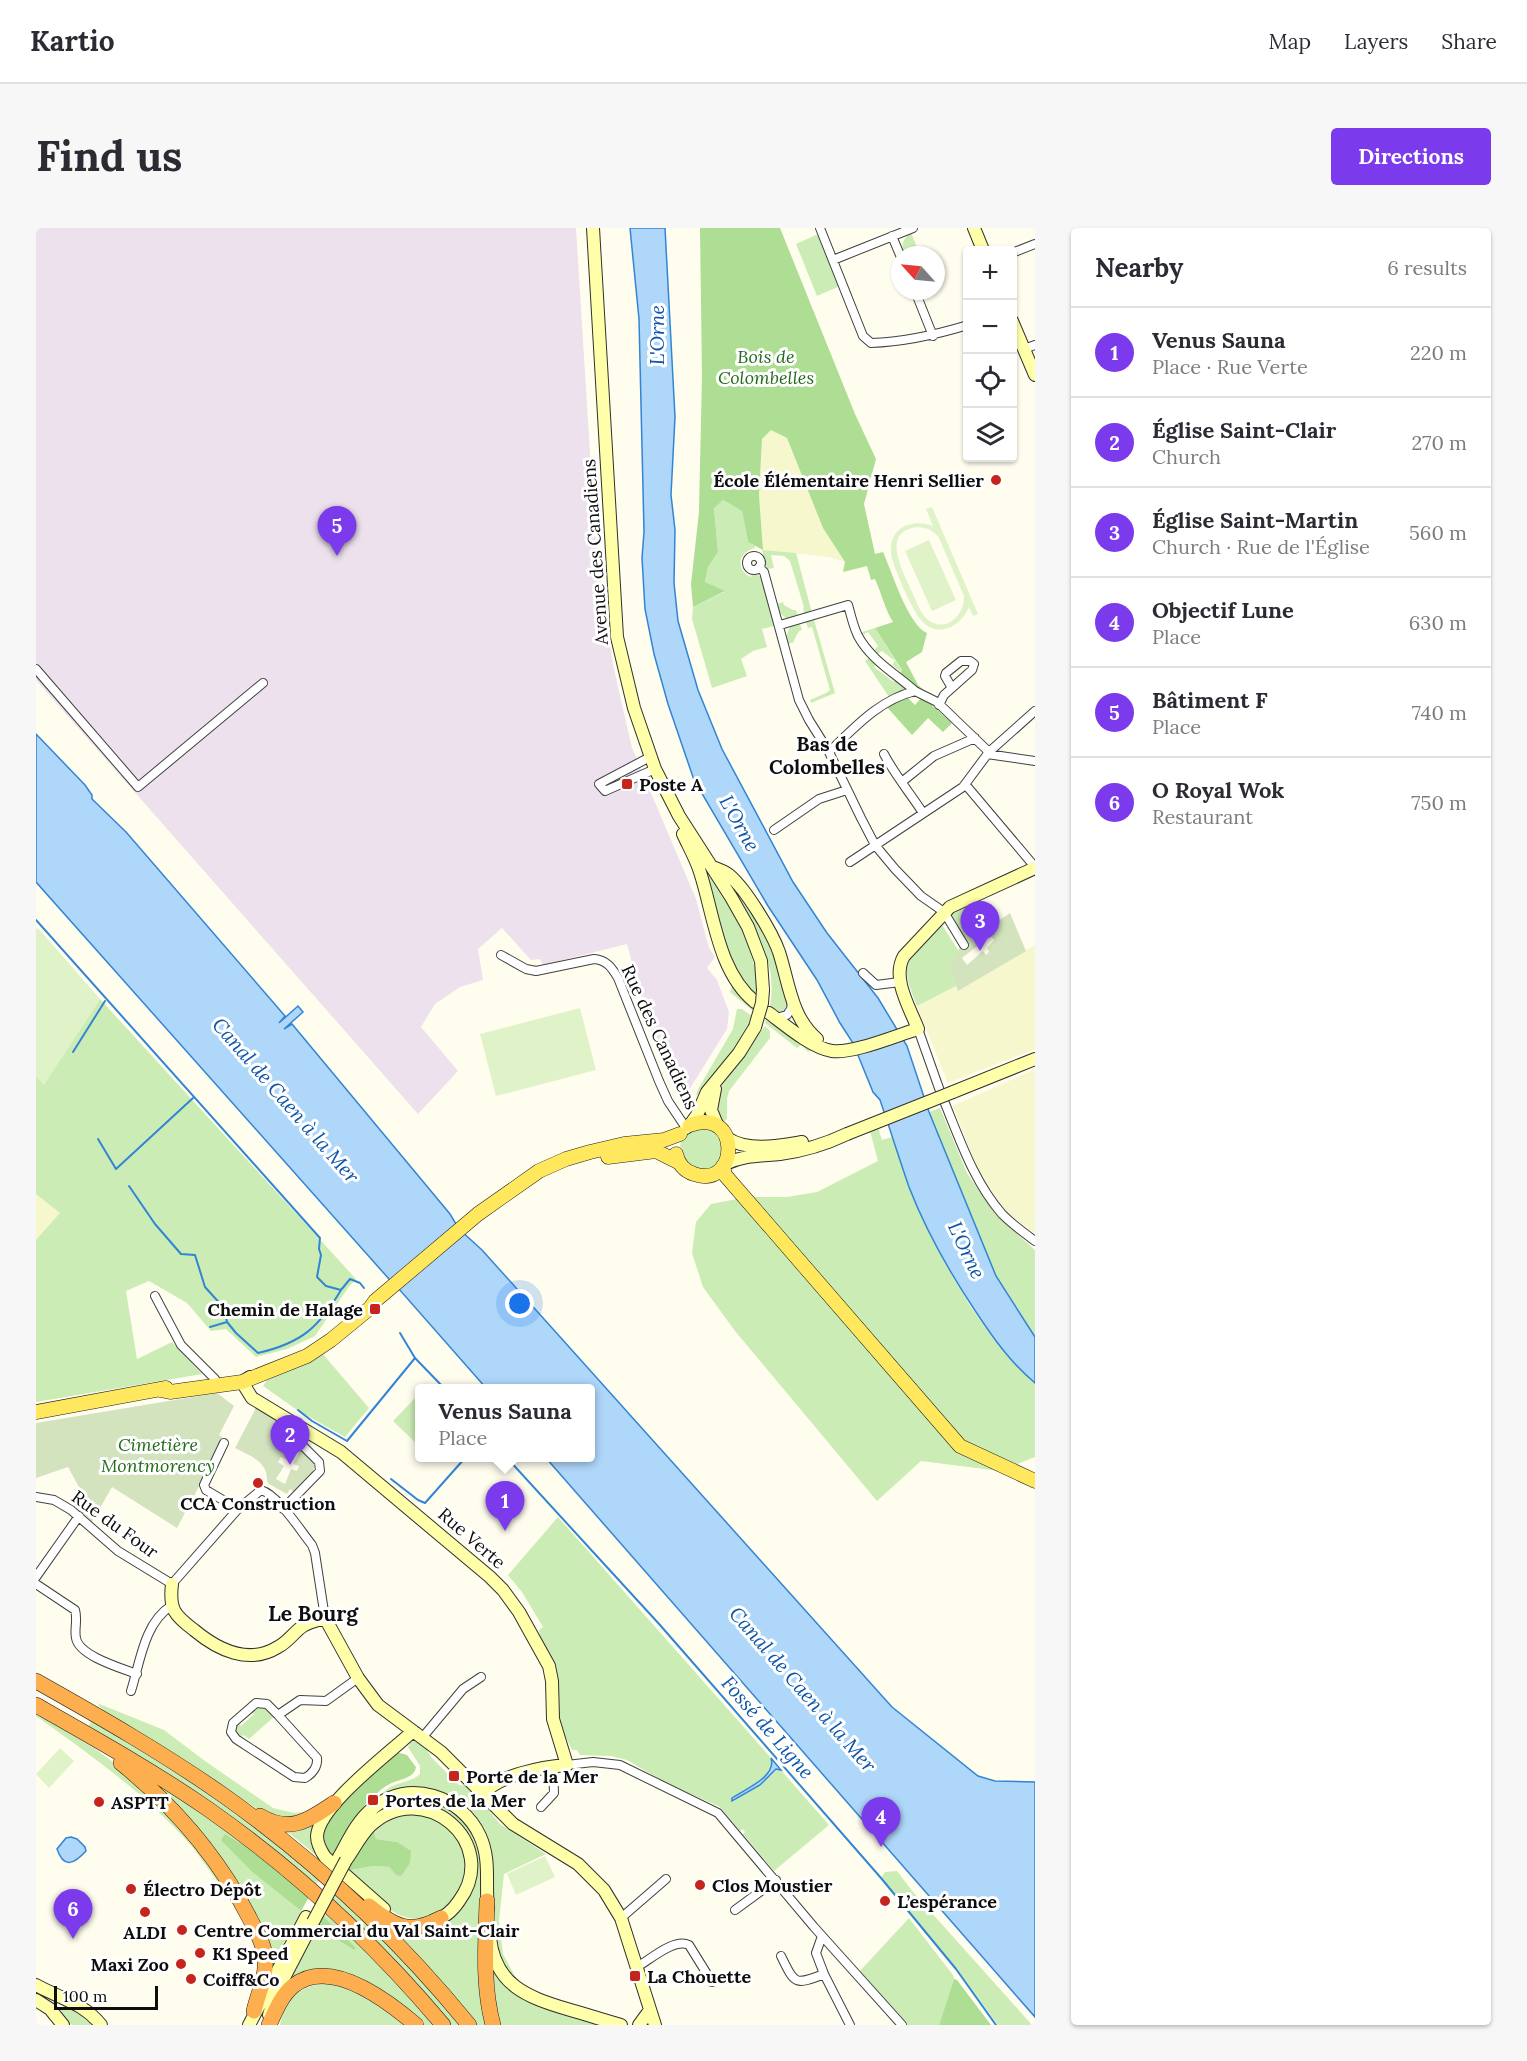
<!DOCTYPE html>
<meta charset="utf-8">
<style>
:root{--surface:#fff;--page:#f7f7f7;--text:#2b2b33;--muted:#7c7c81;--line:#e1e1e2;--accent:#7c3aed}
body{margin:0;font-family:Lora,serif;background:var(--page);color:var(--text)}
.controls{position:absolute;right:18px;top:18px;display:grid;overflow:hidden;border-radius:6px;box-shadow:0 2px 4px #0004}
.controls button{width:54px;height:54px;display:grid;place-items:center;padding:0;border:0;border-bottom:2px solid var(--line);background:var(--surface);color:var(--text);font:30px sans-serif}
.compass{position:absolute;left:855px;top:18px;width:54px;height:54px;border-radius:50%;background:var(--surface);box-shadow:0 2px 4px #0004;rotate:297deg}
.scale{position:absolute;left:18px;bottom:15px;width:104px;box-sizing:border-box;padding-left:6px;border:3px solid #0e0e0e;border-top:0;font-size:16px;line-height:21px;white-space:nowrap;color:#0e0e0e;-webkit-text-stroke:4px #fff;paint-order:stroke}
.you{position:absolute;left:484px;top:1076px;width:21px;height:21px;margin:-15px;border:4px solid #fff;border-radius:50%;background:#1a73e8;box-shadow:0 0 0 9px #1a73e833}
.badge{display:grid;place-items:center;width:39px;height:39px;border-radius:50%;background:var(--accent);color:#fff;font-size:20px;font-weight:700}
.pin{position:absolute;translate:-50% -50px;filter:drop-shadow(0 2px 3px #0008)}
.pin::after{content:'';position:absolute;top:32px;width:21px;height:18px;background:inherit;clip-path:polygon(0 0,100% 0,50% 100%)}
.popup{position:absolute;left:379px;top:1156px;width:180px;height:78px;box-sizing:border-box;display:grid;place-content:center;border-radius:6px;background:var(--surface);filter:drop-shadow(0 2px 4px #0005);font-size:20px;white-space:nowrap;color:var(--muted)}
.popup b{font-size:22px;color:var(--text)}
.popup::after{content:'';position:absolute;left:50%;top:100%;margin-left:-12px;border:12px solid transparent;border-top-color:var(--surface)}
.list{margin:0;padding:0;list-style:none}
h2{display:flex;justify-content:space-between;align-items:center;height:78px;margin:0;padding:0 24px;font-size:26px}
h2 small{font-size:20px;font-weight:400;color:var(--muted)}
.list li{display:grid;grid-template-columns:39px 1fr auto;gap:18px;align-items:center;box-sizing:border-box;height:90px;padding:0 24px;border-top:2px solid var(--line)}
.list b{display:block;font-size:22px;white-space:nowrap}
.list p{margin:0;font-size:20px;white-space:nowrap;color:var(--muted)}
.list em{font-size:20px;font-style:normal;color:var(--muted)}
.icon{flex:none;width:33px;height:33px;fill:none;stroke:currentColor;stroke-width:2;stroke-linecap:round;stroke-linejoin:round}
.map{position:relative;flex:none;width:999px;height:1797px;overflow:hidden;border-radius:6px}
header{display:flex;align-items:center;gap:36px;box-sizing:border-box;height:84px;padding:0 30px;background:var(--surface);border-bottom:2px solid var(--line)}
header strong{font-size:28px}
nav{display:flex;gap:33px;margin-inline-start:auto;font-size:21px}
.intro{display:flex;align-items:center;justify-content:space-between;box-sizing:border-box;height:144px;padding:0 36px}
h1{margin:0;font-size:42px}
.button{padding:15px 27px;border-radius:6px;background:var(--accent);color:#fff;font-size:21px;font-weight:700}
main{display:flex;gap:36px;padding:0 36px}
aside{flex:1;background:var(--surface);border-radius:6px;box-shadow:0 2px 4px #0004}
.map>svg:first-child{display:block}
</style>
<header>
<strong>Kartio</strong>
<nav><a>Map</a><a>Layers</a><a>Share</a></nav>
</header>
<div class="intro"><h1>Find us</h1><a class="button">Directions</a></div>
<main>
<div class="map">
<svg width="999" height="1797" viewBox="0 0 999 1797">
<rect width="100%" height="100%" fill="#fffdee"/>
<path fill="#ede1ed" d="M0 0H540L559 305 577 437 596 520 660 671 673 720 679 729 671 740 681 752 693 784 691 801 653 862 632 847 611 791 591 716 507 737 504 731 495 732 466 700 442 721 447 752 424 759 399 776 385 799 422 843 382 886 0 452Z"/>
<path fill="#f6f7cc" d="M735 202 751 210 787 300 809 334 793 329 727 322 723 267 726 211Z
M999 717V821L912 855 881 778 920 758 922 763Z
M999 841V1005L970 984 941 940 917 878Z
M0 966 25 985 0 1012Z"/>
<path fill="#ccecb5" d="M875 5 884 26 883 27H868C865 17 866 11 875 5Z
M782 6 804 58 781 68 760 16Z
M687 272 706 283 712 314 719 318V320C702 324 699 342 715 349L716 344 725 349 738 398 726 401 731 419 717 423 705 431 711 448 676 460 656 391 657 379 688 364 669 354 672 339 682 324 678 279Z
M726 322 760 325 776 385 769 387 767 380 768 379 754 333 748 328 735 327 738 340 731 341Z
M747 374 748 377 757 382H760L762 389 752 392 743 384 741 376Z
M778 392 799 465 775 475 774 472 790 465 794 462 776 399 772 400 770 394Z
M764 396 766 402 763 403 758 412V414L752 416 750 409 754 399Z
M839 400 866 443 865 444 856 437 859 433 846 423 841 426 838 422 842 418 832 404 827 407 826 404Z
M833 430 841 435 838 439 858 454 861 450 871 460V462L853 469 829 433Z
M658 622 695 679 711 712 722 751 721 766 715 764 699 744Z
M690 649 732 706 753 770 752 781 746 787 733 782C745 731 713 691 690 649Z
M936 673 943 684 938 686 943 696 939 699 943 706 931 715 912 686Z
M906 697 922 722 914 743 920 758 881 778C875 762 867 747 873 730Z
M697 756 719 779 718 784 694 764Z
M64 771 320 1051 312 1060 279 1108 251 1121 220 1129 190 1101 175 1103 151 1075 113 1053 90 1063 101 1131 136 1114 166 1146 0 1174V1012L24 985 0 966V848L8 856Z
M701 781H706L716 788C706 808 677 855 660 868L661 863 697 801Z
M731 787 776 821 772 824 765 817 761 820 729 795Z
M729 798 734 803V810L693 863 691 871V891L688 894C683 889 678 880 678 873 679 865 722 806 729 798Z
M904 880 931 945 961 988 999 1022V1109L960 1048 893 884Z
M660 899 679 902C693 923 690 921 677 942L658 943 644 925C643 911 649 906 660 899Z
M842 900 846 912 856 909C863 926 867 944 874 961 901 1025 945 1110 999 1155V1229L964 1243 885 1233 841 1273 699 1103 667 1059 656 1025 660 994 675 976 711 969H751L781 964 842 933 834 903Z
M286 1125 333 1180 309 1209 261 1182 227 1158 231 1152 266 1137Z
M383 1166V1218L357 1193Z
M522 1289 735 1530C741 1549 709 1561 696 1570L697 1574 713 1561 724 1557 743 1540 793 1597 738 1643 707 1606 709 1604 707 1601 704 1603 684 1579 628 1554 591 1532 575 1528 544 1527 541 1522H536L522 1493 505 1414 503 1402 507 1399 486 1364 472 1347Z
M61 1475 128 1502 169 1533 237 1580 258 1585 279 1583 272 1588 233 1589 147 1531 68 1483Z
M219 1479H228L239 1488 213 1511 207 1507 204 1510 199 1503 202 1495 205 1498 218 1486 215 1483Z
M0 1485 58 1520 81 1537 157 1612 188 1658 193 1670C181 1654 170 1637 158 1621 113 1568 56 1528 0 1488Z
M57 1490 185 1572 285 1649 278 1660 51 1501Z
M379 1513 390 1520 395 1529 423 1557 431 1558 440 1567 464 1596 510 1626 468 1646 463 1693 467 1726 480 1750C472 1742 465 1736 461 1725 442 1672 484 1603 413 1568 390 1556 371 1557 347 1565 357 1553 374 1556 384 1546V1538L372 1519 375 1514Z
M109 1547 167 1586 220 1625 185 1611 216 1644 265 1683 237 1735H233L226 1705Z
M371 1570 399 1573 422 1587 438 1605 446 1635 453 1797H441L348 1694C362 1695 391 1700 404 1697 412 1695 420 1687 425 1680 474 1624 401 1545 339 1587L338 1585 347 1577Z
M376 1586C389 1589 401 1591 411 1599 440 1625 431 1672 395 1687 388 1690 381 1692 373 1690 353 1687 325 1656 310 1643L337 1638 353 1639 360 1647 361 1614 340 1611 338 1603C349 1592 362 1589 376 1586Z
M279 1591 292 1637 247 1600Z
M861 1643 877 1664 996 1797H962L921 1741 845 1650 849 1644Z
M299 1663 361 1722 427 1797H413L294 1672Z
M288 1682 358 1751 400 1797H386L335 1760 256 1752 254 1750 280 1699 318 1722 319 1720 286 1687Z
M873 1690 917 1747 918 1751 903 1797H870L823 1744Z
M456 1736 462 1748 564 1797H463Z
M294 1755C324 1762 344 1779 368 1797H244C249 1768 266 1757 294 1755Z
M28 1777 47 1786 57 1797H36L27 1789 25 1782Z"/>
<path fill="#aede93" d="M664 0H744L819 186 840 231 828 276 839 326 847 324C856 344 872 397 891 405L886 424 870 434 882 457 896 469 879 458 864 446 866 442 839 400 857 394C850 384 845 364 839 351L835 352 831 338 807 344 809 334 787 300 751 210 735 202 726 211 723 267 727 322 712 314 706 283 687 272 678 280 682 324 672 339 669 354 689 363 657 379 655 356 663 284 666 147Z
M870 468 879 477 885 470 889 471 916 495 907 504 892 490 876 507 849 477Z
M360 1524 371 1527 380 1539C378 1552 360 1551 350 1558 324 1576 309 1604 294 1632 282 1618 283 1603 291 1587Z
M338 1603 340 1611 361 1614 375 1623 374 1635 365 1648 360 1647 353 1639 337 1638 310 1643 330 1611Z
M189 1606 220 1625 273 1669 265 1683 216 1644 185 1612Z
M286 1687 320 1720 318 1722 280 1699Z
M918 1751 921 1752 955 1797H903Z"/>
<path fill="#d3e3be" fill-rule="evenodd" d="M974 685 990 723 922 763 914 743 917 730 925 718ZM954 708 958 712 951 720 953 724 950 727 947 723 931 737 926 730Z
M181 1165 198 1178 183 1207 188 1211 141 1300 76 1259 56 1294 37 1276V1269L44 1261 32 1239 0 1250V1195Z
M220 1180 256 1201 278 1234C280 1246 267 1256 259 1265L254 1261 251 1266 233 1256 231 1253C232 1234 215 1228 199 1220ZM252 1219 262 1221 263 1225 257 1236 263 1238 261 1243 255 1241 249 1256 240 1251 248 1238 242 1234 245 1229 251 1232 254 1225 250 1223Z"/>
<path fill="#e0f3c8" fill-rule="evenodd" d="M896 279 942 386 937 388 933 379C925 399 901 411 885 392 877 384 855 335 855 324 853 299 877 290 897 298L890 281ZM883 299 893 301 902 308 928 368C929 388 908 406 891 391 883 384 880 371 875 362 867 343 843 302 883 299Z
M893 312 920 372 896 383 869 323Z
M2 700 64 771 8 857 0 848V701Z
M544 780 560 842 460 868 444 806Z
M24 1520 38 1533 13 1560 0 1546Z
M509 1628 519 1649 480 1667 471 1646Z"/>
<path fill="#afd7fa" stroke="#3285d5" stroke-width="1.5" d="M594 0H629L639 189 635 267 639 302 638 355 642 393 662 462 686 521 757 654 791 705 842 770 871 818 893 884 960 1048 999 1109V1155C975 1135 957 1110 940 1084 914 1045 890 1003 873 959 863 930 854 901 844 872L837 864 817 815 804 795 781 752 732 678 658 552 632 476 618 426 609 381 606 330 608 304 603 91Z
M0 506 49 557 56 567V571L90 604 249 788 243 795 262 778 267 784 248 801 256 796 414 986 423 1001 446 1022 856 1479 942 1548 959 1553 999 1554V1789L510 1230H554V1160H450L363 1061 353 1055V1051L0 654Z
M735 1530 745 1542 740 1541 724 1557 696 1573V1570C709 1561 741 1549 735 1530Z
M35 1609 41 1611 49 1619 50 1623C39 1635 28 1642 21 1621L30 1610Z"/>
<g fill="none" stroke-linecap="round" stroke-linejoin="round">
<path stroke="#3285d5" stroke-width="2" d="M0 692 284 1010 283 1021 285 1027 281 1049 290 1058 305 1062 314 1051 324 1055 328 1060
M37 824 69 773
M62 911 80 941 157 870
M93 958 119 996 145 1026 159 1027 169 1059 188 1080 191 1094 200 1105 222 1125C266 1115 283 1099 305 1062
M174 1099 191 1094
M364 1105 379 1130 408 1160
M262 1182 276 1193 311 1213 379 1130
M471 1230 624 1397 845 1650 920 1741 960 1797
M355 1251 382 1272 389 1275 429 1230"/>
<g stroke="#414141" stroke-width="10">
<path id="street" d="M784 0 827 108 835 115C868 114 899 107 932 97
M856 8 864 27
M976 25 999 16
M797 32 877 0
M879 63 897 108
M988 121 999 117
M711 335a7 7 0 1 1 14 0a7 7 0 1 1-14 0Z
M723 339 728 344 763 472 773 492 793 524 825 590 839 617 859 641 885 668 908 684 928 717
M744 397 812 377C815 387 817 398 822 408 835 432 860 446 879 463
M0 441 102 559 227 455
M903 477 908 467 936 442 938 436 934 433H925L910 445 909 448 916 460
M793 524C819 499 843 472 879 463L901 474 953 524
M848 526C859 547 874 565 887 585
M951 526 999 533
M614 529 563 556 569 563 619 541
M867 553 898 528 939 510
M929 556 999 639
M738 602 783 571 811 562
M814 634 927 559 953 524 999 483
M465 727 490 741 500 743 558 731C571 732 576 740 582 750L623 853 632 873 650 900
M827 745 840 757 864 754
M740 790 751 787 755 781 756 774
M882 801 904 863
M908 873C924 912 938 954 966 986 976 996 988 1005 999 1013
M119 1068 145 1117 179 1151
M188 1215 168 1257 170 1262 202 1281
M0 1269 18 1272 35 1282 82 1323 136 1356 202 1281 225 1262C242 1267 264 1302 276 1317L279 1325 289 1390
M247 1281 284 1243 283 1234 262 1213 260 1209 262 1198
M0 1349 43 1288
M0 1356 39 1382C42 1392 38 1401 40 1410 43 1428 85 1440 101 1446
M95 1463C104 1435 108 1395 135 1378
M242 1487 281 1530C282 1539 276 1546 269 1550L258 1549 200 1511 195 1504 197 1495 220 1475 231 1476 242 1487 264 1472 290 1473 322 1450
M386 1510 427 1461 445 1449
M531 1537 557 1534 584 1537 682 1585 778 1699 866 1797
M505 1579 518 1565 517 1538
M699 1682 740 1652
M585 1690 630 1651
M786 1708 780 1725 788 1746 814 1797
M745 1728C759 1756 758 1758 788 1746
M601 1739C615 1731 638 1710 653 1717L676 1754"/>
</g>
<g stroke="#303030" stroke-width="14">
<path id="secondary" d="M557 0 581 409 598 480 619 541 643 588 695 669 712 699 725 733 727 762
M938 0 947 22
M976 93 999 147
M647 606C653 619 660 631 664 644 678 687 682 744 719 774
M676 639C682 641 688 643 693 647 709 660 736 704 743 724 753 755 755 789 781 811
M733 785C749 797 776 820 796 823 817 826 861 807 882 801 874 780 855 750 868 728L914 679 999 640
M679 861 675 882 682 899
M917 864 999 831
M650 900 654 897 661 887 671 864 703 825 719 799
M691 910C712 924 742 918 766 914
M689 936C709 927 723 928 744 926 767 923 790 916 811 906
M214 1149 206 1154 216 1170 305 1224 454 1349 467 1362 483 1384 513 1438 516 1453 517 1491 531 1537C506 1539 463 1547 447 1566
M136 1356C133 1381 138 1387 158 1402 182 1422 213 1437 242 1419 252 1414 258 1404 267 1398 273 1394 282 1392 289 1390L322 1450 342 1477 405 1524 477 1596 542 1636 568 1662 585 1690 619 1797
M303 1629C313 1611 321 1593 337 1580 372 1550 426 1568 444 1608 455 1632 449 1656 452 1680
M310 1632C318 1621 324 1608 334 1598 387 1548 466 1615 423 1673 417 1682 408 1690 398 1692
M348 1681 289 1629C285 1623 281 1616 281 1608 283 1577 354 1525 377 1503
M454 1710C459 1757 491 1769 531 1781 549 1786 567 1792 585 1797
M0 1757C23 1770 48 1775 65 1797
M0 1772 14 1781 27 1797
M233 1787 239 1767 277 1694
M213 1797 270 1689
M603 1797 614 1782"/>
</g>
<g stroke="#1f1f1f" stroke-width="15">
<path id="primary" d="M640 926C642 935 648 943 658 946 703 962 706 878 654 897
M572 929 620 923 642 934
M687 938 689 947 924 1218 999 1253
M124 1162 134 1164 206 1154 271 1128 295 1112 334 1080 339 1073 442 986 503 943 530 931 554 924 588 916 628 912 644 906
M0 1184 130 1160"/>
</g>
<g stroke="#1f1f1f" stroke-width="16">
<path id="highway" d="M0 1453C64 1489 127 1525 187 1567 279 1632 362 1710 433 1797
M0 1477C58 1510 117 1543 172 1581 259 1642 338 1715 407 1797
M85 1535C138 1578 183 1630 214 1691 220 1703 228 1715 229 1729 231 1749 222 1765 218 1783
M224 1588C254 1606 273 1592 298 1575
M451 1673C450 1714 446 1756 457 1797
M333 1678C359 1699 374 1707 405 1690
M233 1797C239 1784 245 1768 257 1758 294 1728 352 1773 380 1797"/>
</g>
<use href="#street" stroke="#fff" stroke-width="8"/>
<use href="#secondary" stroke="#fffea9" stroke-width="12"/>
<use href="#primary" stroke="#ffe75e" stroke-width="14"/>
<use href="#highway" stroke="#fdae4e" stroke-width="15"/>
<g stroke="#303030" stroke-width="14" stroke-linecap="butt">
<path id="secondary-bridge" d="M719 799 726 775 727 762
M811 906 917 864
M277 1694 310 1632"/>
</g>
<use href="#secondary-bridge" stroke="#fffea9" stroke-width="12"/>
</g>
<g fill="#c6251d" stroke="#fff" stroke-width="2">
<circle cx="960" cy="252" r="6"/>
<rect x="585" y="550" width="12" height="12" rx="3"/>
<rect x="333" y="1075" width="12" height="12" rx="3"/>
<circle cx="222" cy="1255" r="6"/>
<rect x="412" y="1542" width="12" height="12" rx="3"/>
<rect x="331" y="1566" width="12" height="12" rx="3"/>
<circle cx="63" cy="1574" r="6"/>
<circle cx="664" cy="1657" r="6"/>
<circle cx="95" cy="1661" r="6"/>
<circle cx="849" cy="1673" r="6"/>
<circle cx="109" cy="1684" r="6"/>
<circle cx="146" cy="1702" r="6"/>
<circle cx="164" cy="1725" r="6"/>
<circle cx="145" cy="1736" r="6"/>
<rect x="593" y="1742" width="12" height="12" rx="3"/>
<circle cx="155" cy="1751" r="6"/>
</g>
<g text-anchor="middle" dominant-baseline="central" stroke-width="6" stroke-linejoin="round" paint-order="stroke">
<g font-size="18" font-style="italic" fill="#236a1a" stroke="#fff">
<text x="730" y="128">Bois de<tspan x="730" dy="21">Colombelles</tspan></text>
<text x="122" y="1216">Cimetière<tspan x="122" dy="21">Montmorency</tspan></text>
</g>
<g font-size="18" font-weight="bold" fill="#0e0e0e" stroke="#fff" text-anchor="start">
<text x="948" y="252" text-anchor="end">École Élémentaire Henri Sellier</text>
<text x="603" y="556">Poste A</text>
<text x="327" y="1081" text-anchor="end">Chemin de Halage</text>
<text x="222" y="1275" text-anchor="middle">CCA Construction</text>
<text x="430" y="1548">Porte de la Mer</text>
<text x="349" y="1572">Portes de la Mer</text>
<text x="75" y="1574">ASPTT</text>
<text x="676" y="1657">Clos Moustier</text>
<text x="107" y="1661">Électro Dépôt</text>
<text x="861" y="1673">L’espérance</text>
<text x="158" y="1702">Centre Commercial du Val Saint-Clair</text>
<text x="109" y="1704" text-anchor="middle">ALDI</text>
<text x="176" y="1725">K1 Speed</text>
<text x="133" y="1736" text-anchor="end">Maxi Zoo</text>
<text x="611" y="1748">La Chouette</text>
<text x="167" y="1751">Coiff&amp;Co</text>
</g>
<g font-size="18" fill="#0e0e0e" stroke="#fff">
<text transform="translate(559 324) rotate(-94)">Avenue des Canadiens</text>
<text transform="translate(624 809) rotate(65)">Rue des Canadiens</text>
<text transform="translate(79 1296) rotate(36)">Rue du Four</text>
<text transform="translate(436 1310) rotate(41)">Rue Verte</text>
</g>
<g font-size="20" font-style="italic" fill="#0f56a7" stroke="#fff">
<text transform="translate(620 107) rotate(-90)">L'Orne</text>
<text transform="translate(704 595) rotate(61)">L'Orne</text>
<text transform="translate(250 872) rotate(49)">Canal de Caen à la Mer</text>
<text transform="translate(931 1022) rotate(65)">L'Orne</text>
<text transform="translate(767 1461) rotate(49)">Canal de Caen à la Mer</text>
<text transform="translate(732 1499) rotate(49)">Fossé de Ligne</text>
</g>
<g font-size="20" font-weight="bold" fill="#0e0e0e" stroke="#fff">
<text x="791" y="515">Bas de<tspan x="791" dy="23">Colombelles</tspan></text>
</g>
<g font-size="21" font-weight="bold" fill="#0e0e0e" stroke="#fff">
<text x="277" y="1385">Le Bourg</text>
</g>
</g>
</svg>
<div class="controls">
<button>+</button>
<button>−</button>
<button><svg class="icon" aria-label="locate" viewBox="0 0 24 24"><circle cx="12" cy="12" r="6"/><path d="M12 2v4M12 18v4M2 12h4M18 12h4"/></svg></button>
<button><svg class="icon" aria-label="layers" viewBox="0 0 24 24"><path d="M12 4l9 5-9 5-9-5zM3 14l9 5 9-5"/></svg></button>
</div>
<svg class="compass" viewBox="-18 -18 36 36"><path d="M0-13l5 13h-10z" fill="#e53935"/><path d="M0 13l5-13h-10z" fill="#7c7c81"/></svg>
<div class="scale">100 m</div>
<div class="you"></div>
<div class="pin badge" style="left:469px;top:1303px">1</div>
<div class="popup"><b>Venus Sauna</b>Place</div>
<div class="pin badge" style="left:254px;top:1237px">2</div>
<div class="pin badge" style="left:944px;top:723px">3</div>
<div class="pin badge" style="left:845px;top:1619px">4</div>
<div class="pin badge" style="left:301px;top:328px">5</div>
<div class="pin badge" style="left:37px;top:1711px">6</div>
</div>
<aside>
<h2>Nearby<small>6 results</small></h2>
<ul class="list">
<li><span class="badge">1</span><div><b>Venus Sauna</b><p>Place · Rue Verte</p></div><em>220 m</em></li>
<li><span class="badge">2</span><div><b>Église Saint-Clair</b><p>Church</p></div><em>270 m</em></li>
<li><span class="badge">3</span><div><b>Église Saint-Martin</b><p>Church · Rue de l'Église</p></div><em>560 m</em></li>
<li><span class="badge">4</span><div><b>Objectif Lune</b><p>Place</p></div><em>630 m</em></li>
<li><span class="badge">5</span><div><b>Bâtiment F</b><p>Place</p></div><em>740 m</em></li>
<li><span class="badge">6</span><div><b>O Royal Wok</b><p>Restaurant</p></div><em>750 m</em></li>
</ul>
</aside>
</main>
